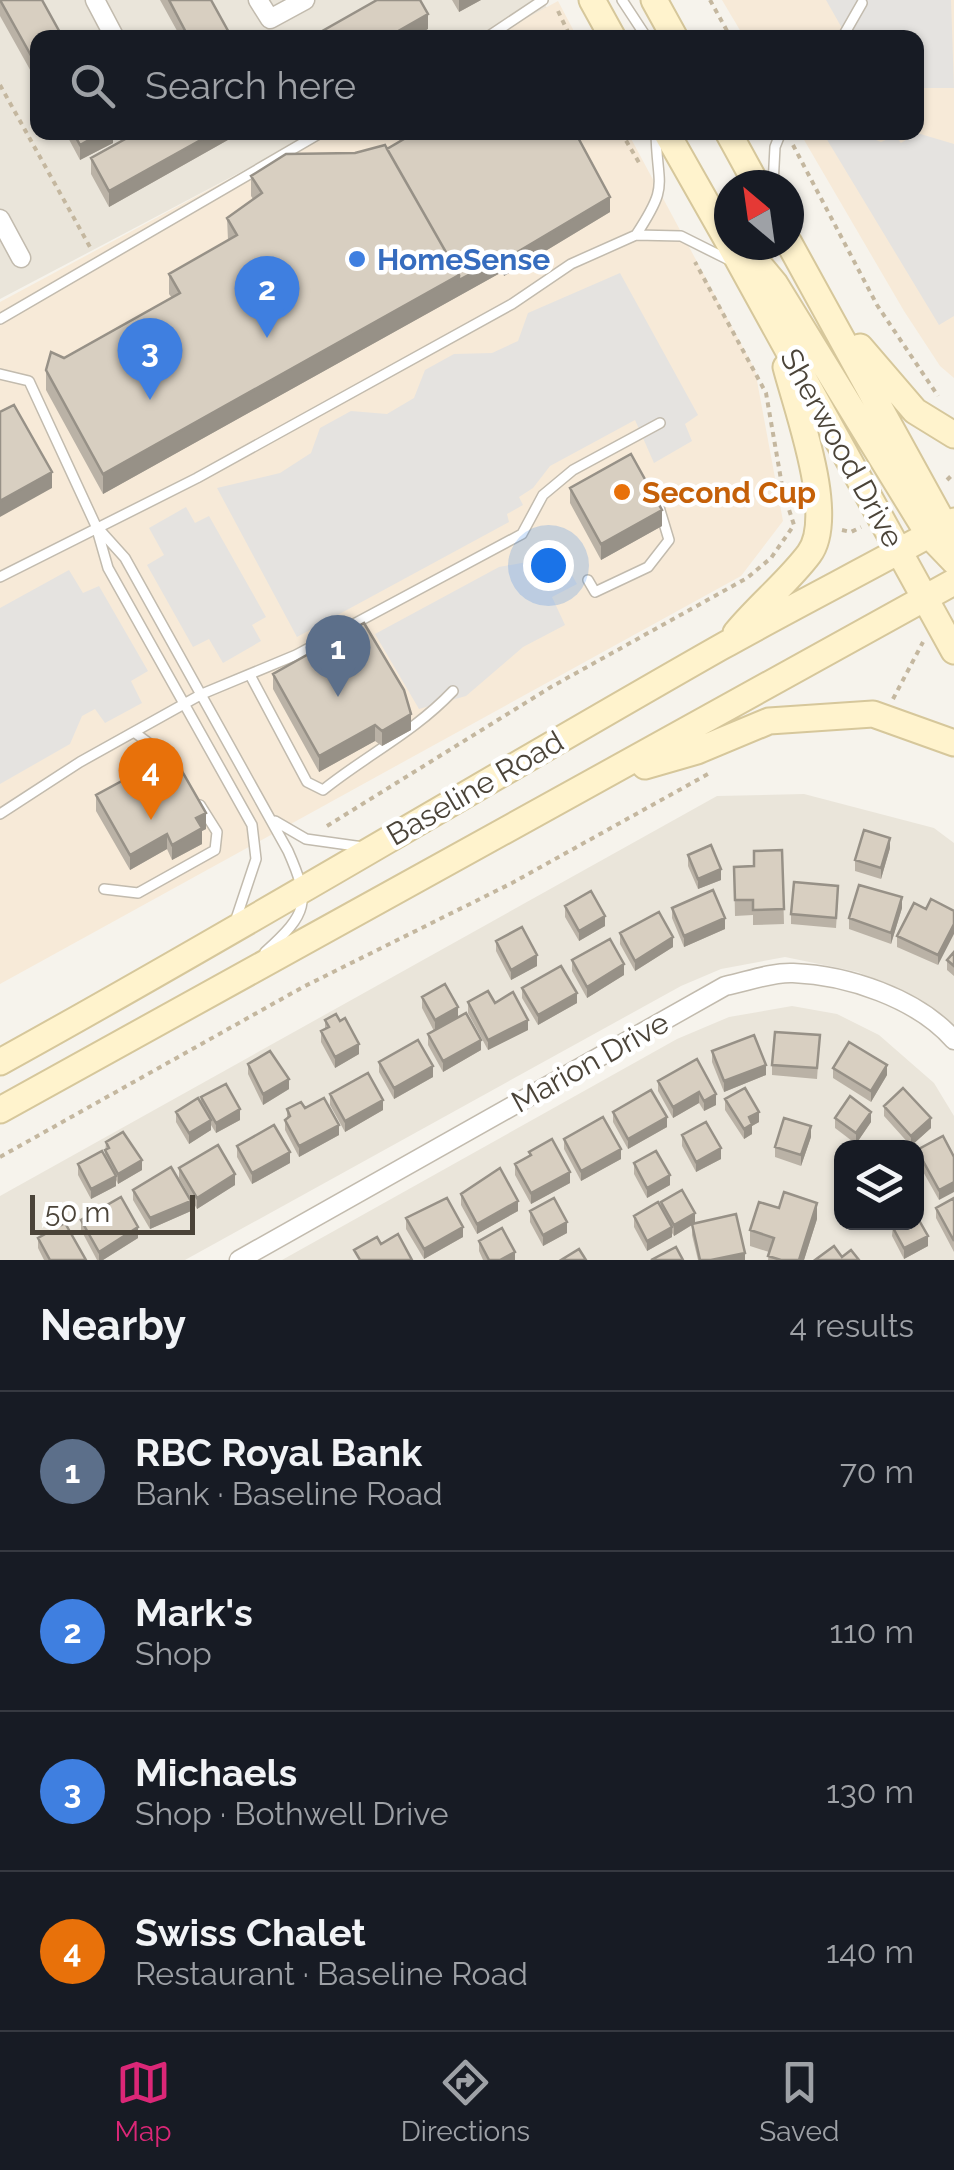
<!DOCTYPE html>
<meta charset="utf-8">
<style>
:root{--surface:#171b24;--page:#20242c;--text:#f1f3f6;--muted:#9ea1a6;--line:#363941;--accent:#db2777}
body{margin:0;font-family:Raleway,sans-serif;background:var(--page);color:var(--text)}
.controls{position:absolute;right:30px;bottom:30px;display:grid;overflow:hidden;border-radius:20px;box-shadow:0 2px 8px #0004}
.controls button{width:90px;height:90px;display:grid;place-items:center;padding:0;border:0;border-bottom:2px solid var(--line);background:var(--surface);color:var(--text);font:50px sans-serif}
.compass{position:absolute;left:714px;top:170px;width:90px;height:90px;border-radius:50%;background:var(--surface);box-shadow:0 2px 8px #0004;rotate:331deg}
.scale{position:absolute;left:30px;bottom:25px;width:165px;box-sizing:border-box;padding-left:10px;border:5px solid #4b4439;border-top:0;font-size:28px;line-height:35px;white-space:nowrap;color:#4b4439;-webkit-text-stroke:8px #fff;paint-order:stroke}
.you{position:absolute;left:548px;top:565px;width:35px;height:35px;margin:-25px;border:8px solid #fff;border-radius:50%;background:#1a73e8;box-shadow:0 0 0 15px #1a73e833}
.badge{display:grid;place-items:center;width:65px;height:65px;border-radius:50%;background:var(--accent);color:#fff;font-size:32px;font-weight:700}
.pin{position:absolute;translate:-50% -82px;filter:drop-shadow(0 2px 5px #0008)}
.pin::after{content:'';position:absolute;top:52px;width:35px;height:30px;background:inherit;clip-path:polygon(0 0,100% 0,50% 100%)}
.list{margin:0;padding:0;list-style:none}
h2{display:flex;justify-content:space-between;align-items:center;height:130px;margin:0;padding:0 40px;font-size:42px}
h2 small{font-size:32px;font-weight:400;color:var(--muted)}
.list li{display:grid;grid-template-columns:65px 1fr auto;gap:30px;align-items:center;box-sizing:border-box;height:160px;padding:0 40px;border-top:2px solid var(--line)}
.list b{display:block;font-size:38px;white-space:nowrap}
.list p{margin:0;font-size:32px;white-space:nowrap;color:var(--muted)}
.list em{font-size:32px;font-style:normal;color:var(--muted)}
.icon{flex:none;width:55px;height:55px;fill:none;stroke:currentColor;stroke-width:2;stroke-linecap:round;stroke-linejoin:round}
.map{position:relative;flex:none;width:954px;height:1260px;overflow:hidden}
.search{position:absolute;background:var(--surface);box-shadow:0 2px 8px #0004;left:30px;right:30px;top:30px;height:110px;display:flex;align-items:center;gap:25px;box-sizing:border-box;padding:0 35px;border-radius:20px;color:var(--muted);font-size:38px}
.sheet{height:770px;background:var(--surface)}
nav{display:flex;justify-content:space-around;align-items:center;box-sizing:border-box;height:140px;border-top:2px solid var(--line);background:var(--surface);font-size:28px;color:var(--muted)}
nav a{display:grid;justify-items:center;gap:5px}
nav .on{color:var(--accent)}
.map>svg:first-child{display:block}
</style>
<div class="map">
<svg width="954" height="1260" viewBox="0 0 954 1260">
<rect width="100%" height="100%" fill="#f6f3ec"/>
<path fill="#eae5da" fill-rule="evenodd" d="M0 0H541L548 9 494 37 38 38V132L315 133 0 299Z
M804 794 934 828 954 843V1032L919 1001 858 972 785 957 721 969 681 986 185 1260H0V1196L717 796Z
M792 1006 837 1014 879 1035 934 1083 954 1116V1260H282L677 1039 729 1017ZM842 1148H916V1222H842Z"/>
<path fill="#f7ead8" d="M722 0H954V378L940 366 904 311 800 133 916 132V38L744 37Z
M558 1 577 37 490 38Z
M314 133H628L755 370 783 521 741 576 0 984V302Z"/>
<path fill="#e5e3e0" d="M826 0H951L954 88H917L916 38 847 37Z
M823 133H859L881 142 895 136 901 143 917 133 954 144V316L939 325Z
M620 273 698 415 685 424 692 441 654 463 635 420 550 466 533 488 519 497 523 505 507 514 509 522 297 637 217 488 280 473 311 453 320 428 351 411 387 414 414 398 425 370 454 354 492 353 518 341 528 313Z
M186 507 195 523 209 516 266 617 252 625 261 641 223 663 209 639 193 647 147 565 164 555 149 528Z
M552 540 577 584 552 597 565 625 523 647 466 696 419 709 375 634 499 567 527 562Z
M69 570 83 593 99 586 148 671 131 681 142 703 105 723 95 709 82 716 70 744 0 784V608Z"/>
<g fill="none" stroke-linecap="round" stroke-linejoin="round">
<g stroke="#c2bbae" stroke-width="12">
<path id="lane" d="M622 0 647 38
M486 38 543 0
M842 38 862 3
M715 132 732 141 748 132
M773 185 775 147 781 132
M636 235C670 183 657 189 656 132
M0 319 322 132
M0 374 29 381 96 526 108 568 252 825 256 859 234 925
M98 528 125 558 288 851C311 903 308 913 265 952
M0 577 197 478 512 304 571 264 636 235 681 236 729 260
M588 580 595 592 648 567 669 540 659 507
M250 675 307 782 323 790C368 754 413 733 453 691
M134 732 174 762
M0 814 80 762 202 694 296 655 522 534 543 495 573 470 660 423
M275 821 306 839 363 847
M104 889 138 893 215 850 217 832 200 805"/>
</g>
<g stroke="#c2bbae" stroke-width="21">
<path id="street" d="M95 0 115 38
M258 0 270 19 305 0
M0 219 21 258
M239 1260 725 986C746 982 771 972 793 973 847 975 917 998 954 1040"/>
</g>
<g stroke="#d6c79b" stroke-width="29">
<path id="secondary" d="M592 0 613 38
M654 0 675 38
M666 132 729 243
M728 132 757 185
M789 243 953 541
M730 245 954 651
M746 249 775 284 929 535 954 561
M860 347 915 411 954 435
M736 633C758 606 788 582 809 554 837 517 797 410 786 367
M645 766 697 751 769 721 873 714 954 743
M0 1062C243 928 480 784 721 647 798 604 877 564 954 521
M0 1110 954 582"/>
</g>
<path stroke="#c4b79f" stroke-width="4" stroke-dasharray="5 5" stroke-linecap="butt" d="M710 0 731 38
M558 11 571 38
M0 85 90 247
M621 132 641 166
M793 145 877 305 938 396
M947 480 954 473
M842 530 851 532 861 527
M893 699 923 642
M327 826 551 687 747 578 771 558 794 525 783 491 766 393 695 262
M0 1157 303 987 512 883 708 774"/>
<use href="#lane" stroke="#fff" stroke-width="9"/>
<use href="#street" stroke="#fff" stroke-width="18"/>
<use href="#secondary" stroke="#fff3cd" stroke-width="25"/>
</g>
<path fill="#bab2a6" d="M0 0 38 38V84L0 16Z
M160 0H211L232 38H181Z
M452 0H481L459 12Z
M65 132H113V143L80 160Z
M138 132H242L109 207 91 174V158Z
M387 149 610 212 504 276 502 272 103 494 46 390V370L64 358 172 298 169 294V274L228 240 227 218 253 199 251 196V176L355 153Z
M570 488 662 526 601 560 570 503Z
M273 674 411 730 382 746 375 741 319 772 273 689Z
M138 763 206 829 202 831V844L172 860 167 849 130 870 96 811V795L138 771Z
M890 848 881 879 855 871V860Z
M782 850 784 924 753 925V915L735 916 734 867 754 866Z
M688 855 721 880 698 889 688 866Z
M838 897 836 928 791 924V914Z
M565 906 605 926 579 941 565 917Z
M672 908 725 929 684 947 672 918Z
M902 908 891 944 849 929V918Z
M926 909 954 911 938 965 897 947V936Z
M620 933 673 947 635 971 620 944Z
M496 941 537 966 511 980 496 951Z
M954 952V976L947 970V960Z
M572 960 624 975 587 998 572 971Z
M522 988 577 1003 538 1025 522 998Z
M422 997 458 1017 481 1050 443 1072 428 1045V1034L434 1031 422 1008Z
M468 1002 495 1003 528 1030 488 1050 468 1013Z
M325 1020 359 1054 335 1068 321 1042V1031L325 1029Z
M820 1035 817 1079 772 1075V1065Z
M712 1051 766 1075 724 1092 712 1062Z
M697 1059 716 1105 704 1111 699 1103 673 1118 658 1091V1081Z
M379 1062 433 1077 394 1099 379 1072Z
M248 1064 289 1089 263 1105 248 1074Z
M833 1068 887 1075 871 1102 833 1078Z
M330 1094 383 1110 345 1132 330 1105Z
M201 1097 240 1120 216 1133 211 1125V1130L189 1144 176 1122V1112L201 1103Z
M725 1099 759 1122 752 1126V1134L744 1139 725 1110Z
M884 1106 931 1128 911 1146 884 1116Z
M305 1108 339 1135 299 1157 285 1130V1120L287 1118V1109Z
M613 1112 667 1127 628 1149 613 1122Z
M835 1118 871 1122 856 1144 835 1128Z
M682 1135 721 1159 696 1172 682 1146Z
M943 1136 939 1200 917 1161V1150Z
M811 1137 801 1166 775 1157V1147Z
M564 1139 621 1159 581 1181 564 1149Z
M106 1142 142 1170 118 1184 116 1180V1186L91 1199 78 1175V1164L105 1155Z
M237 1146 290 1163 252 1184 237 1157Z
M529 1152 570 1183 531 1204 515 1175V1164L529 1156Z
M634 1163 670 1185 647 1198 634 1174Z
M179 1168 235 1185 197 1209 179 1178Z
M133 1190 191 1211 150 1229 133 1200Z
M461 1194 518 1211 477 1234 461 1205Z
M954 1198V1252L936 1218V1208Z
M661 1202 695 1223 745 1260H698L692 1235V1225L674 1236 672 1233V1237L647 1251 634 1227V1216L661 1206Z
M916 1202 918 1218 928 1246 904 1259 892 1236 893 1225 892 1222H916Z
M530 1211 567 1233 543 1246 530 1222Z
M406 1218 463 1237 424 1259 406 1229Z
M817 1219 804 1260H768L769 1252 750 1246V1230Z
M81 1220 138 1238 103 1260H97L81 1230Z
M38 1238 86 1260H44L38 1248Z
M479 1241 515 1260H483L479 1251Z"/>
<path fill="#979187" d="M459 0H481L459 12Z
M428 14V29L414 38H386Z
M103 132H113V143L80 160V145Z
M215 132H242L109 207V191Z
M610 197V212L504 276V260Z
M502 257V272L103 494V474L459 275Z
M52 472V488L0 517V501Z
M662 510V526L601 560V544Z
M411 714V730L382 746V731Z
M375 725V741L319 772V756Z
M206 813V829L202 831V844L172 860V845L196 818Z
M167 834V849L130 870V855Z
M890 838V848L881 879V868Z
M721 869V880L698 889V879Z
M902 897V908L891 944V933Z
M605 916V926L579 941V931Z
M725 918V929L684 947V936Z
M954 924V934L938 965V955Z
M673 937V947L635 971V961Z
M537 955V966L511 980V970Z
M624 964V975L587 998V987Z
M577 993V1003L538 1025V1015Z
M458 1007V1018L435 1031V1020Z
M528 1020V1030L488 1050V1040Z
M481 1040V1050L443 1072V1061Z
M359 1044V1054L335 1068V1057Z
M766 1065V1075L724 1092V1081Z
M887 1065V1075L871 1102V1091Z
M433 1066V1077L394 1099V1088Z
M289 1079V1089L263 1105V1094Z
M699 1092V1103L673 1118V1107Z
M716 1094V1105L704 1111V1101Z
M383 1100V1110L345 1132V1121Z
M240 1109V1120L216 1133V1123Z
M759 1112V1122L752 1126V1134L744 1139V1129L749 1117Z
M871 1112V1122L856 1144V1133Z
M667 1117V1127L628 1149V1139Z
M931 1118V1128L911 1146V1136Z
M211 1120V1130L189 1144V1133Z
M339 1125V1135L299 1157V1146Z
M811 1126V1137L801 1166V1155Z
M721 1148V1159L696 1172V1162Z
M621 1149V1159L581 1181V1171Z
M290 1152V1163L252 1184V1173Z
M142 1160V1170L118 1184V1174Z
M570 1172V1183L531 1204V1193Z
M235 1174V1185L197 1209V1198Z
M670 1175V1185L647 1198V1188Z
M116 1176V1186L91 1199V1189Z
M954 1182V1192L939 1200V1190Z
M191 1201V1211L150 1229V1218Z
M518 1201V1211L477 1234V1224Z
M817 1203V1219L804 1260H799Z
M695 1213V1223L674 1236V1225Z
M567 1222V1233L543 1246V1235Z
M138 1227V1238L103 1260H99V1252Z
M463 1227V1237L424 1259V1249Z
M672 1227V1237L647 1251V1241Z
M928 1236V1246L904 1259V1248Z
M515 1252V1260H500Z
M745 1253V1260H711Z"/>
<path fill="#d8cfc1" stroke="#979187" stroke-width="2.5" d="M0 0H42L63 38H38V68Z
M169 0H211L232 38H189Z
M377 0H420L428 14 386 38H310Z
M73 132H103L80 145Z
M138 132H215L109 191 91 158Z
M416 132H575L610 197 504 260 502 257 459 280V275L387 149Z
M385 145 459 275 103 474 46 370 51 352 64 358 180 293 169 274 237 235 227 218 262 193 251 176 286 154 355 153Z
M14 405 52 472 0 501V412Z
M631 454 662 510 601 544 570 488Z
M364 623 404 690 411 714 382 731 375 725 319 756 273 674Z
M171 752 206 813 196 818 202 828 172 845 167 834 130 855 96 795 142 770 138 763 154 755 157 760Z
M864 830 890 838 881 868 855 860Z
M711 845 721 869 698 879 688 855Z
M782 850 784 909 753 910V900H735L734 867 754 866V851Z
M794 882 838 886 836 918 791 914Z
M859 885 902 897 891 933 849 918Z
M713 890 725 918 684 936 672 908Z
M591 891 605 916 579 931 565 906Z
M931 899 954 911V924L938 955 897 936 914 903 926 909Z
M659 912 673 937 635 961 620 933Z
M522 927 537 955 511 970 496 941Z
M610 939 624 964 587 987 572 960Z
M954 952V966L947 960Z
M561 966 577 993 538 1015 522 988Z
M445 984 458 1007 435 1020 422 997Z
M488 991 495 1003 513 992 528 1020 488 1040 468 1002Z
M466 1013 481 1040 443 1061 428 1034Z
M336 1014 340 1021 345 1018 359 1044 335 1057 321 1031 329 1027 325 1020Z
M775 1032 820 1035 817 1068 772 1065Z
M754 1035 766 1065 724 1081 712 1051Z
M418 1040 433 1066 394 1088 379 1062Z
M849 1042 887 1065 871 1091 833 1068Z
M270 1051 289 1079 263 1094 248 1064Z
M697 1059 716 1094 704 1101 699 1092 673 1107 658 1081Z
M368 1073 383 1100 345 1121 330 1094Z
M226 1084 240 1109 216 1123 201 1097Z
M745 1088 759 1112 749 1117 752 1124 744 1129 725 1099Z
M903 1088 931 1118 911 1136 884 1106Z
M651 1090 667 1117 628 1139 613 1112Z
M850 1096 871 1112 856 1133 835 1118Z
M198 1098 211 1120 189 1133 176 1112Z
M324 1098 339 1125 299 1146 285 1120 290 1116 287 1109 301 1102 305 1108Z
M603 1117 621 1149 581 1171 564 1139Z
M784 1118 811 1126 801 1155 775 1147Z
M706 1122 721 1148 696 1162 682 1135Z
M274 1125 290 1152 252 1173 237 1146Z
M123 1132 142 1160 118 1174 105 1150 109 1148 106 1142Z
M943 1136 954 1157V1182L939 1190 917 1150Z
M552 1139 570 1172 531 1193 515 1164 531 1155 529 1152Z
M218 1145 235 1174 197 1198 179 1168Z
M102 1151 116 1176 91 1189 78 1164Z
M656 1151 670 1175 647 1188 634 1163Z
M171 1167 191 1201 150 1218 133 1190Z
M500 1168 518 1201 477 1224 461 1194Z
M682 1190 695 1213 674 1225 661 1202Z
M784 1192 817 1203 799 1260H781L768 1256 774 1238 750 1230 759 1202 779 1208Z
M121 1197 138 1227 99 1252 81 1220Z
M447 1198 463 1227 424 1249 406 1218Z
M554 1198 567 1222 543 1235 530 1211Z
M954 1198V1241L936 1208Z
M658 1202 672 1227 647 1241 634 1216Z
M736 1214 745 1253 711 1260H700L692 1224Z
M916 1215 928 1236 904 1248 892 1226 898 1222H916Z
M65 1223 86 1260H50L38 1238Z
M502 1228 515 1252 500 1260H489L479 1241Z
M398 1234 412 1260H360L354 1250 377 1237 381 1244Z
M834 1246 842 1257 851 1250 859 1260H815Z
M676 1247 683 1260H651Z
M579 1249 586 1260H561Z"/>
<circle fill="#3f7fe0" stroke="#fff" stroke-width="4" cx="357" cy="259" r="10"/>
<circle fill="#e8710a" stroke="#fff" stroke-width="4" cx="622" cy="492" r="10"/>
<g text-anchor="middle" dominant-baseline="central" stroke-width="9" stroke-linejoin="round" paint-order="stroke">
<g font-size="30" font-weight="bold" fill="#366cbe" stroke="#fff" text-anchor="start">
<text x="377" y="259">HomeSense</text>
</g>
<g font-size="30" fill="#4b4439" stroke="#fff">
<text transform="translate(842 448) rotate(61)">Sherwood Drive</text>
<text transform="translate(475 788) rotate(-30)">Baseline Road</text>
<text transform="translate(590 1062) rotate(-29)">Marion Drive</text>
</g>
<g font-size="30" font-weight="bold" fill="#c56008" stroke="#fff" text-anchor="start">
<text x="642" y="492">Second Cup</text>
</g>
</g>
</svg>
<div class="controls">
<button><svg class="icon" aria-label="layers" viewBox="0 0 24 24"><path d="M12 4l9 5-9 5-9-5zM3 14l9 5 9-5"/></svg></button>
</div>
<svg class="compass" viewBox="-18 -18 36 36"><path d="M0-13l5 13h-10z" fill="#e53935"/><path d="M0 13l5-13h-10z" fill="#9ea1a6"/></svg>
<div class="scale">50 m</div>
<div class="you"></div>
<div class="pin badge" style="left:338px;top:697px;background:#5c6f8a">1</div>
<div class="pin badge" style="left:267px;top:338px;background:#3f7fe0">2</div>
<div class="pin badge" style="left:150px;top:400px;background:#3f7fe0">3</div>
<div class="pin badge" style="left:151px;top:820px;background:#e8710a">4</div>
<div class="search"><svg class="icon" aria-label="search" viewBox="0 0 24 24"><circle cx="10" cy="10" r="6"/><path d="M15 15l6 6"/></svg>Search here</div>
</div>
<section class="sheet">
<h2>Nearby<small>4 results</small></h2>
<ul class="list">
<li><span class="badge" style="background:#5c6f8a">1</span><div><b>RBC Royal Bank</b><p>Bank · Baseline Road</p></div><em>70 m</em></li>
<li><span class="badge" style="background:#3f7fe0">2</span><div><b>Mark's</b><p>Shop</p></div><em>110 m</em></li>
<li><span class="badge" style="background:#3f7fe0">3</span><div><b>Michaels</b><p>Shop · Bothwell Drive</p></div><em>130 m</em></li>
<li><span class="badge" style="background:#e8710a">4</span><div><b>Swiss Chalet</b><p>Restaurant · Baseline Road</p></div><em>140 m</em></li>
</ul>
</section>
<nav>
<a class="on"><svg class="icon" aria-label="map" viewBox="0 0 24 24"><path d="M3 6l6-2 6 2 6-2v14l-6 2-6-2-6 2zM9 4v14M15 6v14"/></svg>Map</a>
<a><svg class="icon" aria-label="directions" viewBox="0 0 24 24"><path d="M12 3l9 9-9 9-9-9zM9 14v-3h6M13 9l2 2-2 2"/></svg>Directions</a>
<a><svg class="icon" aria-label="saved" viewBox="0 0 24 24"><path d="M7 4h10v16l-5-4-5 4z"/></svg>Saved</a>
</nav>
